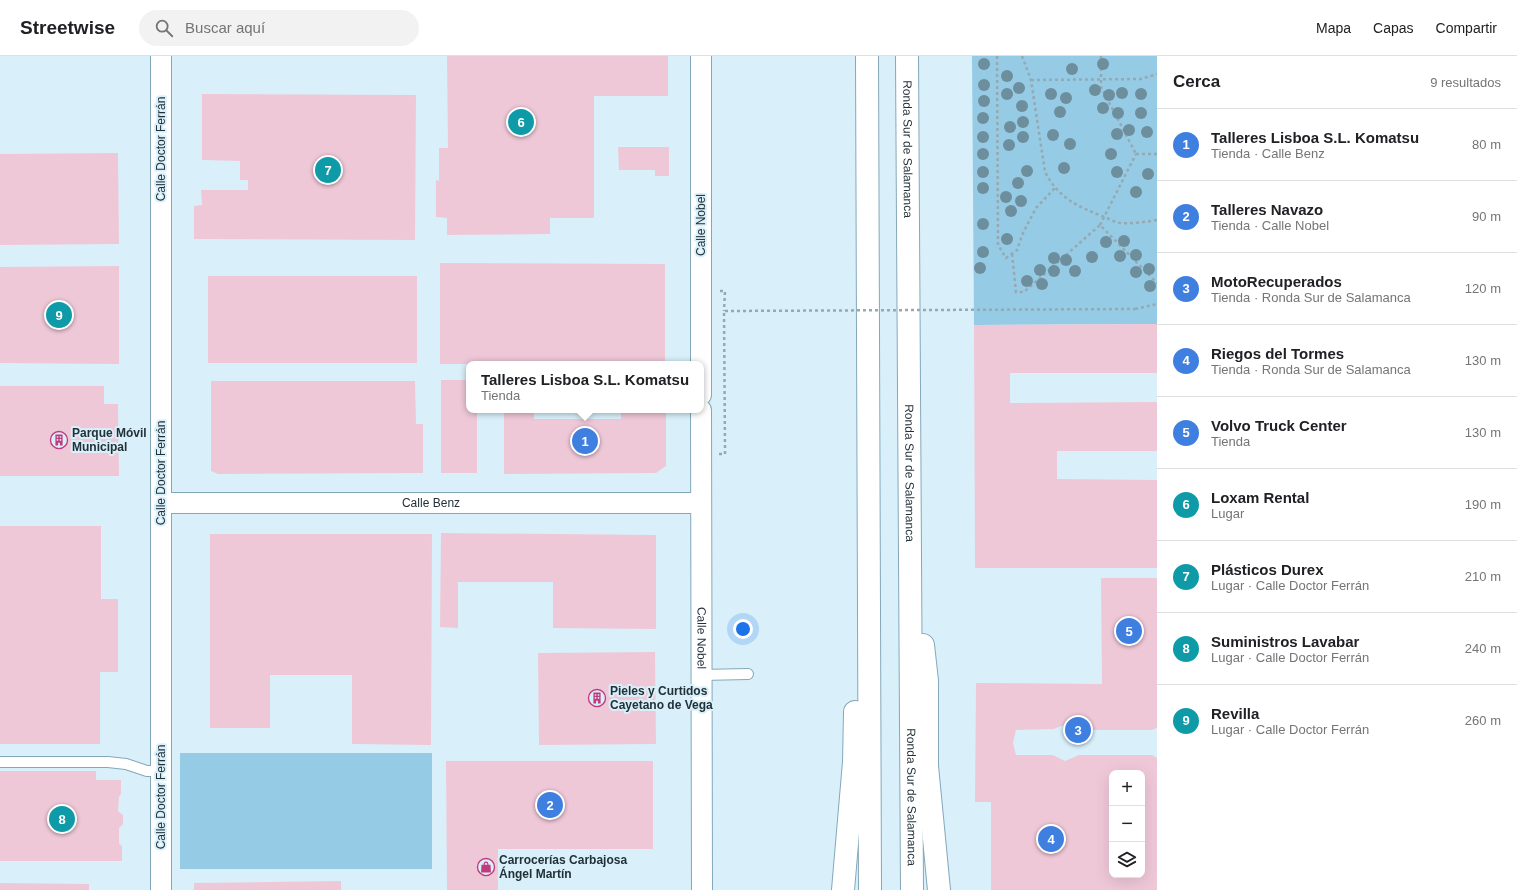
<!DOCTYPE html>
<html lang="es">
<meta charset="utf-8">
<style>
:root{--surface:#fff;--page:#f2f2f2;--text:#202124;--muted:#757577;--line:#e0e0e0;--accent:#111827}
body{margin:0;font-family:Arial,sans-serif;background:var(--page);color:var(--text)}
.controls{position:absolute;right:12px;bottom:12px;display:grid;overflow:hidden;border-radius:8px;box-shadow:0 4px 16px #0002}
.controls button{width:36px;height:36px;display:grid;place-items:center;padding:0;border:0;border-bottom:1px solid var(--line);background:var(--surface);color:var(--text);font:20px sans-serif}
.you{position:absolute;left:743px;top:573px;width:14px;height:14px;margin:-10px;border:3px solid #fff;border-radius:50%;background:#1a73e8;box-shadow:0 0 0 6px #1a73e833}
.badge{display:grid;place-items:center;width:26px;height:26px;border-radius:50%;background:var(--accent);color:#fff;font-size:13px;font-weight:700}
.pin{position:absolute;translate:-50% -50%;border:2px solid #fff;box-shadow:0 1px 4px #0006}
.popup{position:absolute;left:466px;top:305px;width:238px;height:52px;box-sizing:border-box;display:grid;place-content:center;border-radius:8px;background:var(--surface);filter:drop-shadow(0 1px 3px #0005);font-size:13px;white-space:nowrap;color:var(--muted)}
.popup b{font-size:15px;color:var(--text)}
.popup::after{content:'';position:absolute;left:50%;top:100%;margin-left:-8px;border:8px solid transparent;border-top-color:var(--surface)}
.list{margin:0;padding:0;list-style:none}
h2{display:flex;justify-content:space-between;align-items:center;height:52px;margin:0;padding:0 16px;font-size:17px}
h2 small{font-size:13px;font-weight:400;color:var(--muted)}
.list li{display:grid;grid-template-columns:26px 1fr auto;gap:12px;align-items:center;box-sizing:border-box;height:72px;padding:0 16px;border-top:1px solid var(--line)}
.list b{display:block;font-size:15px;white-space:nowrap}
.list p{margin:0;font-size:13px;white-space:nowrap;color:var(--muted)}
.list em{font-size:13px;font-style:normal;color:var(--muted)}
.icon{flex:none;width:22px;height:22px;fill:none;stroke:currentColor;stroke-width:2;stroke-linecap:round;stroke-linejoin:round}
.map{position:relative;flex:none;width:1157px;height:834px;overflow:hidden}
header{display:flex;align-items:center;gap:24px;box-sizing:border-box;height:56px;padding:0 20px;background:var(--surface);border-bottom:1px solid var(--line)}
header strong{font-size:19px}
nav{display:flex;gap:22px;margin-inline-start:auto;font-size:14px}
.search{width:280px;height:36px;background:var(--page);display:flex;align-items:center;gap:10px;box-sizing:border-box;padding:0 14px;border-radius:22px;color:var(--muted);font-size:15px}
main{display:flex}
aside{flex:1;background:var(--surface)}
.map>svg:first-child{display:block}
</style>
<header>
<strong>Streetwise</strong>
<div class="search"><svg class="icon" aria-label="search" viewBox="0 0 24 24"><circle cx="10" cy="10" r="6"/><path d="M15 15l6 6"/></svg>Buscar aquí</div>
<nav><a>Mapa</a><a>Capas</a><a>Compartir</a></nav>
</header>
<main>
<div class="map">
<svg width="1157" height="834" viewBox="0 0 1157 834">
<rect width="100%" height="100%" fill="#d9f0fb"/>
<path fill="#95cbe5" d="M972 0H1157V268L974 269Z
M180 697H432V813H180Z"/>
<path fill="#efc8d7" fill-rule="evenodd" d="M447 0H668V40H594V162H550V178L447 179V162L436 161V124L439 125V92H448Z
M202 38 416 39 415 184 194 183V150L202 149 201 134H248V124H240V105L202 104Z
M618 91H669V120H655V114H619Z
M118 97 119 188 0 189V98Z
M440 207 665 208V308H440Z
M119 210V308L0 307V211Z
M208 220H417V307H208Z
M1157 268V317H1010V347L1157 346V395H1057V423L1157 424V512H975L974 269Z
M441 324H469V354H477V417H441Z
M211 325H415L416 368H423V417L218 418 211 415Z
M0 330H104V348H118L119 420H0Z
M504 354H534V363H621V354H666V410L656 417 504 418Z
M0 470H101V543H118V616H100V688H0Z
M441 477 656 479V573L553 572V526H458V572L440 571Z
M210 478H432L431 689 352 688V619H270V672H210Z
M1101 522H1157V672L1152 674H1078L1066 668 1054 673 1016 674 1013 687 1016 699H1053L1065 705 1079 699H1152L1157 702V834H991V746H975L976 627 1102 628ZM1112 717H1142V819H1112Z
M655 596 656 688 539 689 538 597Z
M446 705H653V793H498V834H447Z
M0 715H96V724H121V738L119 741 118 755 123 759V768L119 772V787L122 790V805H0Z
M341 825V834H194V827Z
M0 827 89 828V834H0Z"/>
<g fill="none" stroke-linecap="round" stroke-linejoin="round">
<g stroke="#84a8ba" stroke-width="12">
<path id="service" d="M701 619 748 618
M0 706H108L126 708 147 715H161"/>
</g>
<g stroke="#84a8ba" stroke-width="22">
<g id="minor">
<path d="M701 339V0"/>
<path id="s1" d="M701 354 702 834"/>
<path id="s2" d="M161 447H701"/>
<path d="M161 834V0"/>
</g>
</g>
<g stroke="#84a8ba" stroke-width="24">
<g id="trunk">
<path d="M867 0 870 834"/>
<path id="s3" d="M907 0 912 834"/>
<path d="M923 589 927 625V710L939 834"/>
<path d="M843 834 854 706 855 656"/>
</g>
</g>
<path stroke="#95a9b2" stroke-width="2.5" stroke-dasharray="3 3" stroke-linecap="butt" d="M997 0 998 189 1006 202 1017 194 1023 177 1036 152 1055 132
M1022 0 1031 24 1045 116C1058 141 1076 150 1102 160 1108 162 1114 166 1120 167 1132 168 1145 166 1157 164
M1101 0V31L1136 98
M1031 24 1141 23 1157 18
M1136 98H1157
M1100 169 1136 98
M1012 198 1016 236H1024L1100 169 1157 227
M720 235H725L724 255
M1135 253 1157 248
M719 398H725V392"/>
<use href="#service" stroke="#fff" stroke-width="10"/>
<use href="#minor" stroke="#fff" stroke-width="20"/>
<use href="#trunk" stroke="#fff" stroke-width="22"/>
<path stroke="#95a9b2" stroke-width="2.5" stroke-dasharray="3 3" stroke-linecap="butt" d="M725 392 724 255 1135 253"/>
</g>
<g fill="#6d8e9d">
<circle cx="984" cy="8" r="6"/>
<circle cx="1103" cy="8" r="6"/>
<circle cx="1072" cy="13" r="6"/>
<circle cx="1007" cy="20" r="6"/>
<circle cx="984" cy="29" r="6"/>
<circle cx="1019" cy="32" r="6"/>
<circle cx="1095" cy="34" r="6"/>
<circle cx="1122" cy="37" r="6"/>
<circle cx="1007" cy="38" r="6"/>
<circle cx="1051" cy="38" r="6"/>
<circle cx="1141" cy="38" r="6"/>
<circle cx="1109" cy="39" r="6"/>
<circle cx="1066" cy="42" r="6"/>
<circle cx="984" cy="45" r="6"/>
<circle cx="1022" cy="50" r="6"/>
<circle cx="1103" cy="52" r="6"/>
<circle cx="1060" cy="56" r="6"/>
<circle cx="1118" cy="57" r="6"/>
<circle cx="1141" cy="57" r="6"/>
<circle cx="983" cy="62" r="6"/>
<circle cx="1023" cy="66" r="6"/>
<circle cx="1010" cy="71" r="6"/>
<circle cx="1129" cy="74" r="6"/>
<circle cx="1147" cy="76" r="6"/>
<circle cx="1117" cy="78" r="6"/>
<circle cx="1053" cy="79" r="6"/>
<circle cx="983" cy="81" r="6"/>
<circle cx="1023" cy="81" r="6"/>
<circle cx="1070" cy="88" r="6"/>
<circle cx="1009" cy="89" r="6"/>
<circle cx="983" cy="98" r="6"/>
<circle cx="1111" cy="98" r="6"/>
<circle cx="1064" cy="112" r="6"/>
<circle cx="1027" cy="115" r="6"/>
<circle cx="983" cy="116" r="6"/>
<circle cx="1117" cy="116" r="6"/>
<circle cx="1148" cy="118" r="6"/>
<circle cx="1018" cy="127" r="6"/>
<circle cx="983" cy="132" r="6"/>
<circle cx="1136" cy="136" r="6"/>
<circle cx="1006" cy="141" r="6"/>
<circle cx="1021" cy="145" r="6"/>
<circle cx="1011" cy="155" r="6"/>
<circle cx="983" cy="168" r="6"/>
<circle cx="1007" cy="183" r="6"/>
<circle cx="1124" cy="185" r="6"/>
<circle cx="1106" cy="186" r="6"/>
<circle cx="983" cy="196" r="6"/>
<circle cx="1136" cy="199" r="6"/>
<circle cx="1120" cy="200" r="6"/>
<circle cx="1092" cy="201" r="6"/>
<circle cx="1054" cy="202" r="6"/>
<circle cx="1066" cy="204" r="6"/>
<circle cx="980" cy="212" r="6"/>
<circle cx="1149" cy="213" r="6"/>
<circle cx="1040" cy="214" r="6"/>
<circle cx="1054" cy="215" r="6"/>
<circle cx="1075" cy="215" r="6"/>
<circle cx="1136" cy="216" r="6"/>
<circle cx="1027" cy="225" r="6"/>
<circle cx="1042" cy="228" r="6"/>
<circle cx="1150" cy="230" r="6"/>
</g>
<defs>
<g id="building-ring" transform="scale(0.9)"><circle r="9.5" fill="#d9f0fb" stroke="#c03a7c" stroke-width="1.5"/><path d="M-4-6H4V6H1V3H-1V6H-4ZM-2.5-4.3h1.7v1.8h-1.7ZM.8-4.3h1.7v1.8H.8ZM-2.5-1h1.7V.8h-1.7ZM.8-1h1.7V.8H.8Z" fill="#c03a7c"/></g>
<g id="shop-ring" transform="scale(0.9)"><circle r="9.5" fill="#d9f0fb" stroke="#c03a7c" stroke-width="1.5"/><path d="M-5-2.5h2.3a2.7 3.5 0 0 1 5.4 0H5L5.5 6h-11ZM-1.5-2.5h3a1.5 2.3 0 0 0-3 0Z" fill="#c03a7c"/></g>
</defs>
<g fill-rule="evenodd">
<use href="#building-ring" x="59" y="384"/>
<use href="#building-ring" x="597" y="642"/>
<use href="#shop-ring" x="486" y="811"/>
</g>
<g text-anchor="middle" dominant-baseline="central" stroke-width="4" stroke-linejoin="round" paint-order="stroke">
<g font-size="12" fill="#223138" stroke="#d9f0fb">
<text transform="translate(161 93) rotate(-90)">Calle Doctor Ferrán</text>
<text stroke="none"><textPath href="#s3" startOffset="93">Ronda Sur de Salamanca</textPath></text>
<text transform="translate(701 169) rotate(-90)">Calle Nobel</text>
<text transform="translate(161 417) rotate(-90)">Calle Doctor Ferrán</text>
<text stroke="none"><textPath href="#s3" startOffset="417">Ronda Sur de Salamanca</textPath></text>
<text stroke="none"><textPath href="#s2" startOffset="270">Calle Benz</textPath></text>
<text stroke="none"><textPath href="#s1" startOffset="228">Calle Nobel</textPath></text>
<text transform="translate(161 741) rotate(-90)">Calle Doctor Ferrán</text>
<text stroke="none"><textPath href="#s3" startOffset="741">Ronda Sur de Salamanca</textPath></text>
</g>
<g font-size="12" font-weight="bold" fill="#223138" stroke="#d9f0fb" text-anchor="start">
<text x="72" y="377">Parque Móvil<tspan x="72" dy="14">Municipal</tspan></text>
<text x="610" y="635">Pieles y Curtidos<tspan x="610" dy="14">Cayetano de Vega</tspan></text>
<text x="499" y="804">Carrocerías Carbajosa<tspan x="499" dy="14">Ángel Martín</tspan></text>
</g>
</g>
</svg>
<div class="controls">
<button>+</button>
<button>−</button>
<button><svg class="icon" aria-label="layers" viewBox="0 0 24 24"><path d="M12 4l9 5-9 5-9-5zM3 14l9 5 9-5"/></svg></button>
</div>
<div class="you"></div>
<div class="pin badge" style="left:585px;top:385px;background:#3f7fe0">1</div>
<div class="popup"><b>Talleres Lisboa S.L. Komatsu</b>Tienda</div>
<div class="pin badge" style="left:550px;top:749px;background:#3f7fe0">2</div>
<div class="pin badge" style="left:1078px;top:674px;background:#3f7fe0">3</div>
<div class="pin badge" style="left:1051px;top:783px;background:#3f7fe0">4</div>
<div class="pin badge" style="left:1129px;top:575px;background:#3f7fe0">5</div>
<div class="pin badge" style="left:521px;top:66px;background:#0f9aa8">6</div>
<div class="pin badge" style="left:328px;top:114px;background:#0f9aa8">7</div>
<div class="pin badge" style="left:62px;top:763px;background:#0f9aa8">8</div>
<div class="pin badge" style="left:59px;top:259px;background:#0f9aa8">9</div>
</div>
<aside>
<h2>Cerca<small>9 resultados</small></h2>
<ul class="list">
<li><span class="badge" style="background:#3f7fe0">1</span><div><b>Talleres Lisboa S.L. Komatsu</b><p>Tienda · Calle Benz</p></div><em>80 m</em></li>
<li><span class="badge" style="background:#3f7fe0">2</span><div><b>Talleres Navazo</b><p>Tienda · Calle Nobel</p></div><em>90 m</em></li>
<li><span class="badge" style="background:#3f7fe0">3</span><div><b>MotoRecuperados</b><p>Tienda · Ronda Sur de Salamanca</p></div><em>120 m</em></li>
<li><span class="badge" style="background:#3f7fe0">4</span><div><b>Riegos del Tormes</b><p>Tienda · Ronda Sur de Salamanca</p></div><em>130 m</em></li>
<li><span class="badge" style="background:#3f7fe0">5</span><div><b>Volvo Truck Center</b><p>Tienda</p></div><em>130 m</em></li>
<li><span class="badge" style="background:#0f9aa8">6</span><div><b>Loxam Rental</b><p>Lugar</p></div><em>190 m</em></li>
<li><span class="badge" style="background:#0f9aa8">7</span><div><b>Plásticos Durex</b><p>Lugar · Calle Doctor Ferrán</p></div><em>210 m</em></li>
<li><span class="badge" style="background:#0f9aa8">8</span><div><b>Suministros Lavabar</b><p>Lugar · Calle Doctor Ferrán</p></div><em>240 m</em></li>
<li><span class="badge" style="background:#0f9aa8">9</span><div><b>Revilla</b><p>Lugar · Calle Doctor Ferrán</p></div><em>260 m</em></li>
</ul>
</aside>
</main>
